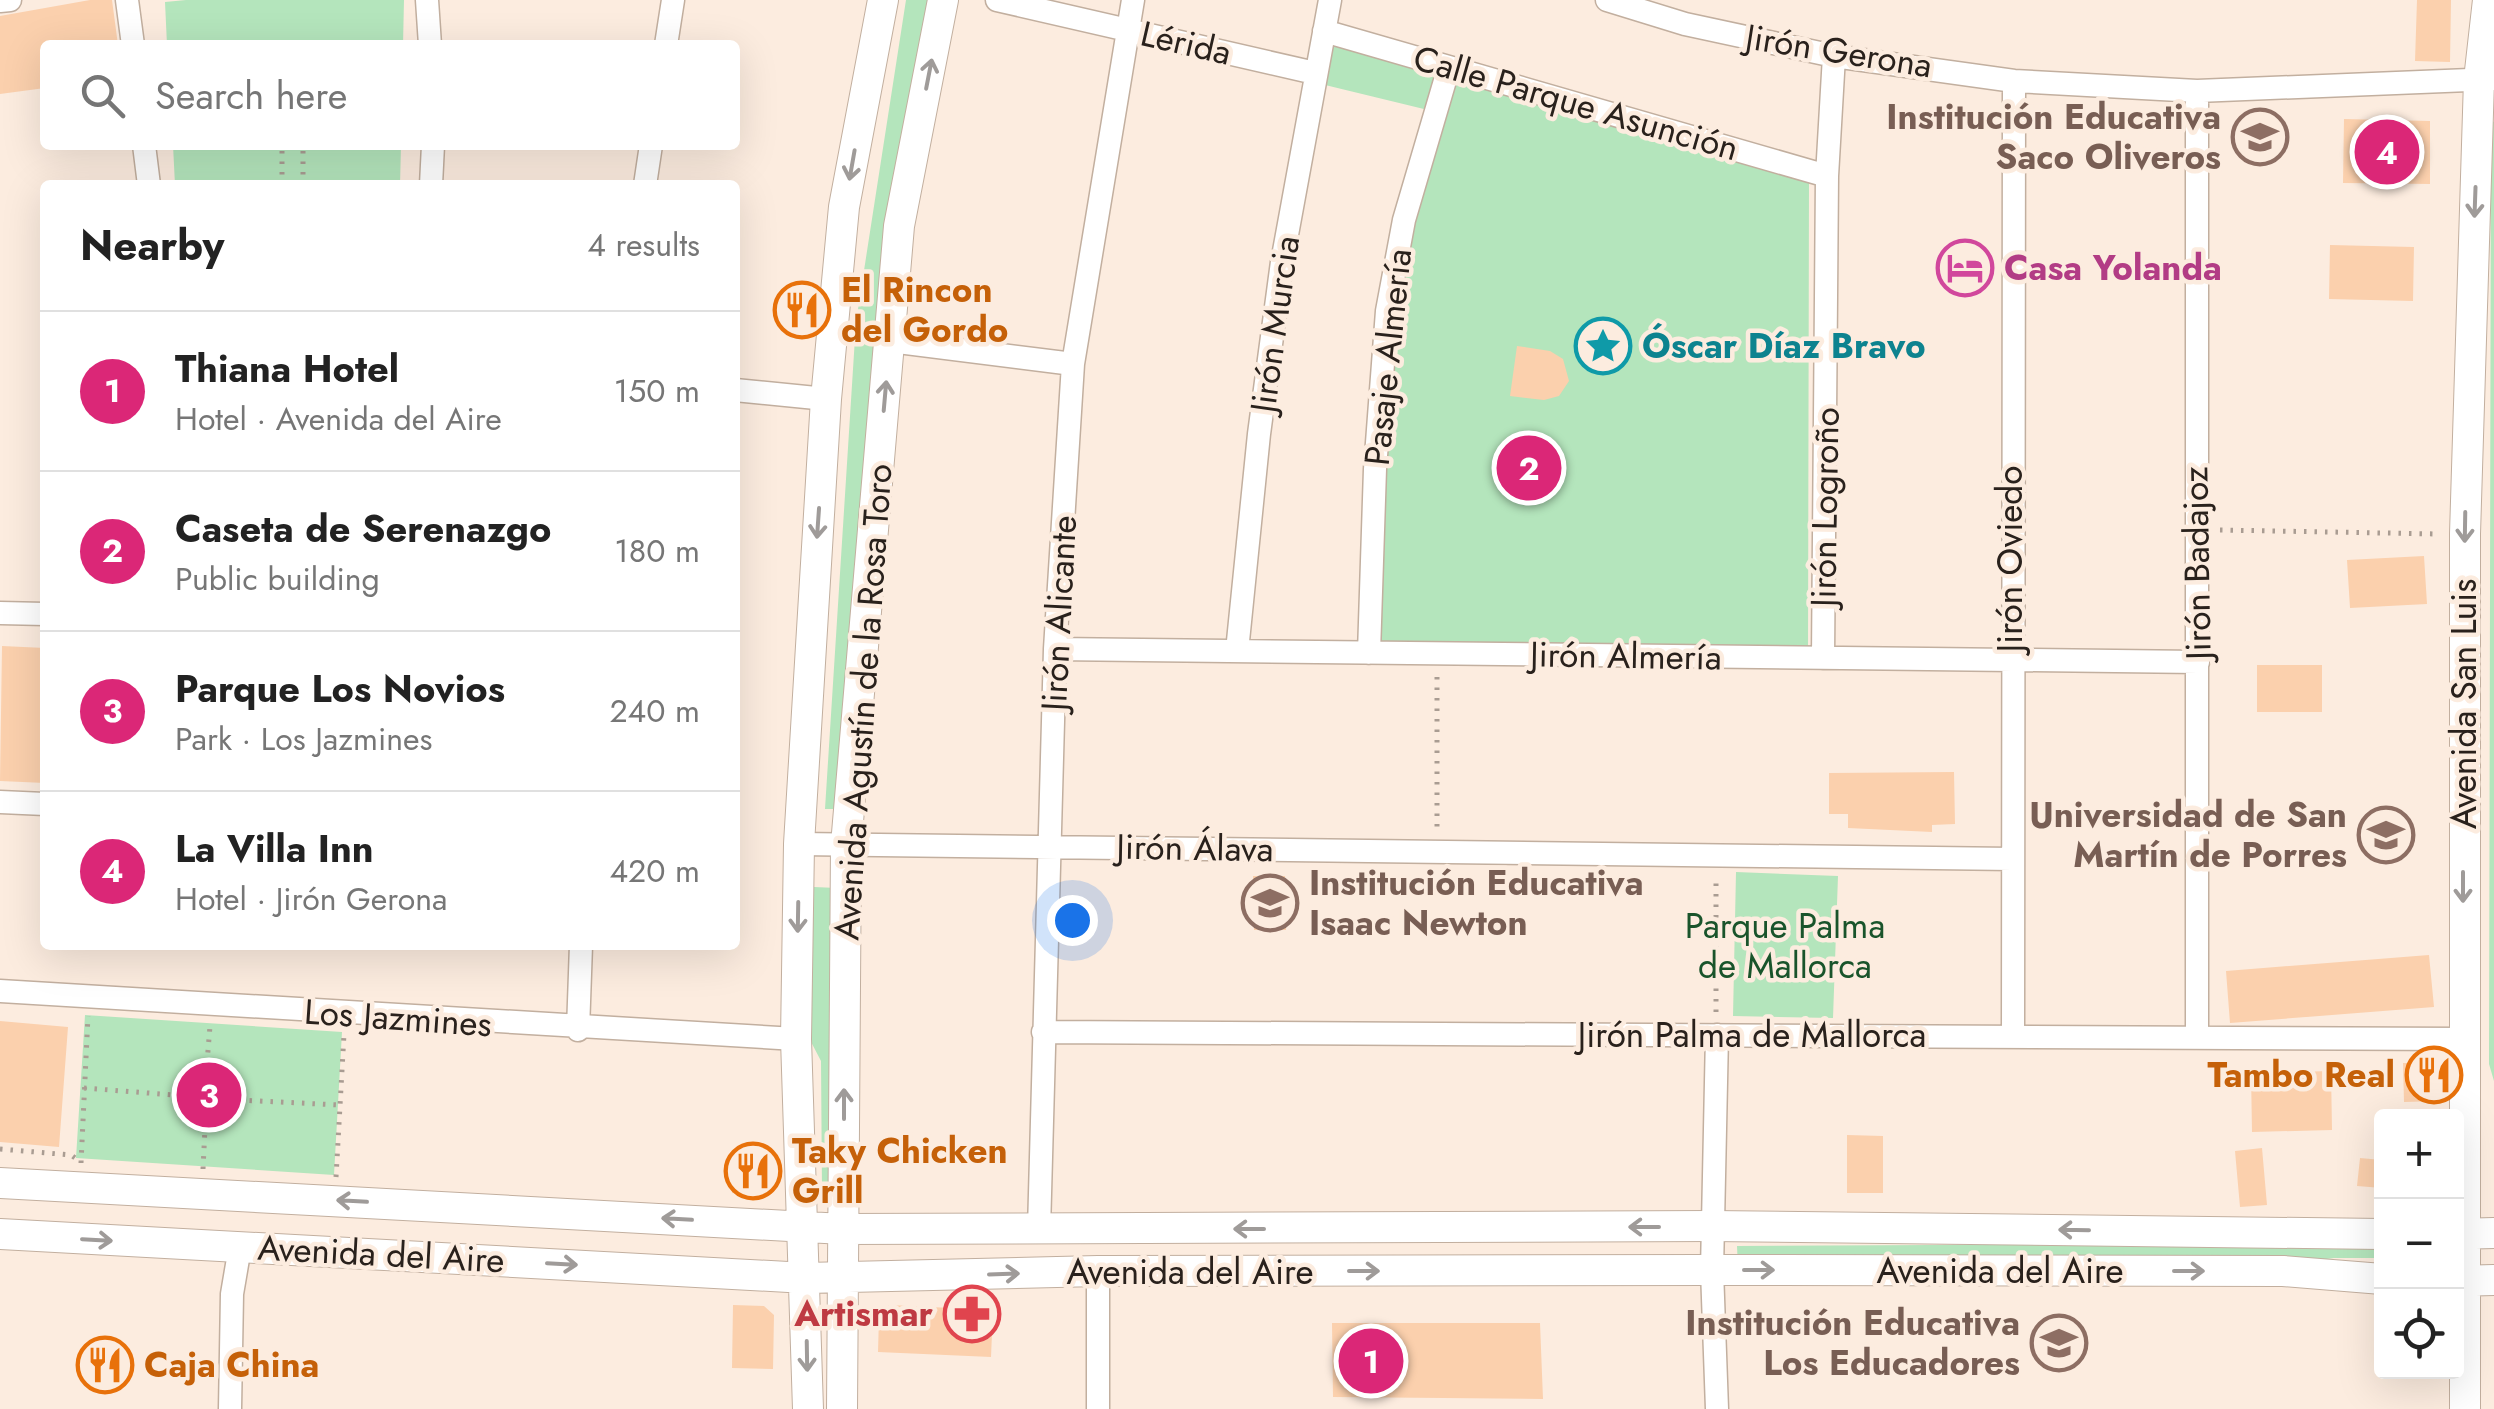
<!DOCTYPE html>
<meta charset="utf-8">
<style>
:root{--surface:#fff;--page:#f6f6f6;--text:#222;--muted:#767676;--line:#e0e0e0;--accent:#db2777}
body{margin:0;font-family:Jost,sans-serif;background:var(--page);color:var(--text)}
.controls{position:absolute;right:30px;bottom:30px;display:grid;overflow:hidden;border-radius:10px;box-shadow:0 10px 40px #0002}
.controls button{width:90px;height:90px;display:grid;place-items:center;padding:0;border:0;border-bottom:2px solid var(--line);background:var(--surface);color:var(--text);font:50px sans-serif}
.you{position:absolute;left:1072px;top:920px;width:35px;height:35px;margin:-25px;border:8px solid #fff;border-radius:50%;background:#1a73e8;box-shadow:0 0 0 15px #1a73e833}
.badge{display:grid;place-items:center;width:65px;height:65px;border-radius:50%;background:var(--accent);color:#fff;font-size:32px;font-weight:700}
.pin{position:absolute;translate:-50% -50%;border:5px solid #fff;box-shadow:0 2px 10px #0006}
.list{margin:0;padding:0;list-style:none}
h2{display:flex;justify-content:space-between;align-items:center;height:130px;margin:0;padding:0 40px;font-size:42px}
h2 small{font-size:32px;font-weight:400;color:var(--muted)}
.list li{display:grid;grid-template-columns:65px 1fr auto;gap:30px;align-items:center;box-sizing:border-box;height:160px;padding:0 40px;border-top:2px solid var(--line)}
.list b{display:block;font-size:38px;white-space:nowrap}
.list p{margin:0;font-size:32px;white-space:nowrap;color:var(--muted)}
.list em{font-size:32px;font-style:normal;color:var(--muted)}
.icon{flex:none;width:55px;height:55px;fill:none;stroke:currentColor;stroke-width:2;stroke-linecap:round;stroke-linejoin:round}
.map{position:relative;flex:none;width:2494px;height:1409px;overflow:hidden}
.search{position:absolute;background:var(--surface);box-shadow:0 10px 40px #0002;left:40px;top:40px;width:700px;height:110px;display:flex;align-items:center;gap:25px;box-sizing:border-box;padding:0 35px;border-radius:10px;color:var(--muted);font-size:38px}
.panel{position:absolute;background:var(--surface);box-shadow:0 10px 40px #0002;left:40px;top:180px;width:700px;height:770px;border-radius:10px}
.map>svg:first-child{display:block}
</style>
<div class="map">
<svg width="2494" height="1409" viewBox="0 0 2494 1409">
<rect width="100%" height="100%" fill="#fcecdf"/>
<path fill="#b4e5bc" d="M186 0H404L403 45H167L165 2Z
M906 0H937L842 809H825L856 322Z
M1329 43 1438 72 1428 110 1321 84Z
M1454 75 1809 180 1808 659 1375 653 1387 354 1412 225Z
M2491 121 2494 122V1081L2489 1064Z
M173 145H401L400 185H175Z
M1736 872 1838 876 1833 1018 1733 1016Z
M814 887 837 888 833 1192H822L821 1061 809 1038Z
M85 1015 342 1032 334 1175 76 1158Z
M2381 1243 2382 1258H2334L2259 1268 1738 1269 1737 1246Z"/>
<path fill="#fbd0ad" d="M90 0H112L118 45H45V88L0 94V16Z
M2417 0H2451L2450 62 2415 61Z
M2344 119 2430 121V184L2343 183Z
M2330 245 2414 247 2413 301 2329 299Z
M1517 346 1550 351 1563 359 1569 381 1559 396 1544 400 1510 396Z
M2424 556 2427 604 2350 608 2347 560Z
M2 646 45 648V783L0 781Z
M2257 665H2322V712H2257Z
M1954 772 1955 824 1932 825V832L1848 828V814H1829V773Z
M1253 876H1285L1286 930H1254Z
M2429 955 2434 1007 2230 1023 2226 971Z
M0 1021 68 1027 59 1147 0 1142Z
M2403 1063H2439L2440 1101 2404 1102Z
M2331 1071 2332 1130 2252 1132 2251 1073Z
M1847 1135 1883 1136V1193H1847Z
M2262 1148 2267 1205 2240 1207 2235 1151Z
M734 1152 773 1155 771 1187 762 1196 732 1193Z
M2360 1158 2382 1160V1188L2357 1186Z
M733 1305 764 1306 774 1315 773 1369 732 1368Z
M889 1305 993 1310 991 1357 878 1352 879 1317Z
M1332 1323H1540L1543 1399 1333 1397Z"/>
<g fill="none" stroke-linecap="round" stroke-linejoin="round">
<g stroke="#c2af9f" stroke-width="25">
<path id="street" d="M127 0 133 45
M427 0 430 45
M997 0 1315 73
M1607 0 1685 24 1834 56 2014 81 2197 91 2494 79
M0 1 10 0
M1324 31 1827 176
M666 45 673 0
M2197 91V1036
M144 145 149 185
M431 185 433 145
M645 185 651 145
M890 341 1073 364
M735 390 826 399
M0 613 45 614
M1055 649 2198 662
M1237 651 1259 434 1282 262 1330 0
M1369 653 1375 469 1387 311 1404 220 1449 67
M1823 658 1827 176 1834 56
M0 802 45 804
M799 844 2012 859
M0 991 796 1039
M578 1030 581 945
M1043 1032 2462 1039
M2013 1037 2014 81
M1039 1230 1055 649 1073 364 1133 0
M230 1409 232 1294 240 1247
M1098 1409V1271
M1717 1409 1712 1270 1717 1035"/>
</g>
<g stroke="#c2af9f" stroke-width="32">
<path id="secondary" d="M0 1183 843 1229 1712 1226 2382 1234
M0 1234 806 1278 1098 1271 1712 1270 2283 1271 2382 1279
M2456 1234 2494 1233
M2456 1281 2494 1280
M808 1409 796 1039 799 844 826 399 844 207 883 0
M842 1409 846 845 899 226 943 0
M2465 1409V534L2479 80 2488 0"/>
</g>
<path stroke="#a99c92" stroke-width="5" stroke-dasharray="2.5 8" stroke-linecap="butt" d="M282 185V145
M303 185V145
M2220 530 2439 534
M1437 677V831
M1716 1012V878
M175 1095a32 32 0 1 1 64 0a32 32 0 1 1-64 0Z
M207 1063 210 1026
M84 1088 174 1095
M239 1100 340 1105
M0 1149 71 1155 79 1161
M81 1163 88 1016
M203 1169 205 1128
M336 1177 344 1034"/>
<use href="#street" stroke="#fff" stroke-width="22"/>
<use href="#secondary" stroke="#fff" stroke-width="30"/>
</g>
<defs><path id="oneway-shaft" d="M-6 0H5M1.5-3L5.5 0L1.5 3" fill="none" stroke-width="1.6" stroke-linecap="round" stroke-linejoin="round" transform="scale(2.5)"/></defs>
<g stroke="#9f9b99">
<use href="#oneway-shaft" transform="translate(929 74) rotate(-79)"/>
<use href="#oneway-shaft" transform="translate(852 165) rotate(100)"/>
<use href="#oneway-shaft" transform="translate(2475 202) rotate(92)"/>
<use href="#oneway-shaft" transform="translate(885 396) rotate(-85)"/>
<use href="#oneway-shaft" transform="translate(818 523) rotate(94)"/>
<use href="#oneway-shaft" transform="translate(2465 527) rotate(91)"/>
<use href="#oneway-shaft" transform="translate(2463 887) rotate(90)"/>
<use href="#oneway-shaft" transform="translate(798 917) rotate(91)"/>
<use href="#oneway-shaft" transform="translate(844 1104) rotate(-90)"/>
<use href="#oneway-shaft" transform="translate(352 1201) rotate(-177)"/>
<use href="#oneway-shaft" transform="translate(677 1219) rotate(-177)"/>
<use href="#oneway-shaft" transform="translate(1644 1227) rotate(180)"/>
<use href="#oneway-shaft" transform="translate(1249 1229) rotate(180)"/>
<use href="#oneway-shaft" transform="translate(2074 1230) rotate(-179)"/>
<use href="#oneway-shaft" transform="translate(97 1240) rotate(3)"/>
<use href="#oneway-shaft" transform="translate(562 1264) rotate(3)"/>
<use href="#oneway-shaft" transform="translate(1759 1270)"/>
<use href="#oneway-shaft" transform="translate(1364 1271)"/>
<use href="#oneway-shaft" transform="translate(2189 1271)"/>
<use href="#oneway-shaft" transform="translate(1004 1274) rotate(-2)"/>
<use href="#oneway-shaft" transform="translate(807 1356) rotate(89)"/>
</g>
<defs>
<g id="school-ring" transform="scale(2.875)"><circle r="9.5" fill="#fcecdf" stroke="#8d6e63" stroke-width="1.5"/><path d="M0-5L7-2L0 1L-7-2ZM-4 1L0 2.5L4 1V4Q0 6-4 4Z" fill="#8d6e63"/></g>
<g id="hotel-ring" transform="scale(2.875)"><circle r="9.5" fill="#fcecdf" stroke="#d1479c" stroke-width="1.5"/><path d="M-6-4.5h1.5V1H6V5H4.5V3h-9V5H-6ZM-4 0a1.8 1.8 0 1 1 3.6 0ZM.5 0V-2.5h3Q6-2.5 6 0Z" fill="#d1479c"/></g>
<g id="restaurant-ring" transform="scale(2.875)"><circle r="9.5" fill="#fcecdf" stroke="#e8710a" stroke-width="1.5"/><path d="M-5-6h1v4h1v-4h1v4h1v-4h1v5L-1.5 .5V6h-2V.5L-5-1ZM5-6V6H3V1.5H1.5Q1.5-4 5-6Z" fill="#e8710a"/></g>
<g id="sight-ring" transform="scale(2.875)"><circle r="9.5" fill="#fcecdf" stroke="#0f9aa8" stroke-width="1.5"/><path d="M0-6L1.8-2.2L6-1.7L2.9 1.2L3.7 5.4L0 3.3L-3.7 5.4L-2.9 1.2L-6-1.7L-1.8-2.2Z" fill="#0f9aa8"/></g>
<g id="university-ring" transform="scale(2.875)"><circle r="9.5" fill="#fcecdf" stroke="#8d6e63" stroke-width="1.5"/><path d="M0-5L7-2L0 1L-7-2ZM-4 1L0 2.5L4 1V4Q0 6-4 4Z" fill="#8d6e63"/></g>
<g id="pharmacy-ring" transform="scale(2.875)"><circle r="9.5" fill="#fcecdf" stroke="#e0444e" stroke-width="1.5"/><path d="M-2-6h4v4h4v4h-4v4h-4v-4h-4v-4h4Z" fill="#e0444e"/></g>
</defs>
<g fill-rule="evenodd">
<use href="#school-ring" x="2260" y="137"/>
<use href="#hotel-ring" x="1965" y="268"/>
<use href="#restaurant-ring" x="802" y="310"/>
<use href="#sight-ring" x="1603" y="346"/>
<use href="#university-ring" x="2386" y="835"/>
<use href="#school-ring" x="1270" y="903"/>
<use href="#restaurant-ring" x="2434" y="1075"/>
<use href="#restaurant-ring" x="753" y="1171"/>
<use href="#pharmacy-ring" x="972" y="1314"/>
<use href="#school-ring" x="2059" y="1343"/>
<use href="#restaurant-ring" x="105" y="1365"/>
</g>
<g text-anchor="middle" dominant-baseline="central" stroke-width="9" stroke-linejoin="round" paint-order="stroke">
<g font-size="35" fill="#29211c" stroke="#fcecdf">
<text transform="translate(1186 43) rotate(13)">Lérida</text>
<text transform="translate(1839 51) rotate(9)">Jirón Gerona</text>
<text transform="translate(1576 103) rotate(16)">Calle Parque Asunción</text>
<text transform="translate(1275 324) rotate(-82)">Jirón Murcia</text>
<text transform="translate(1388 357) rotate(-84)">Pasaje Almería</text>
<text transform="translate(1825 507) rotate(-89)">Jirón Logroño</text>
<text transform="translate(2010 559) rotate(-90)">Jirón Oviedo</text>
<text transform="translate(2197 563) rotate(-91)">Jirón Badajoz</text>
<text transform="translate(1059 613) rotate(-87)">Jirón Alicante</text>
<text transform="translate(1626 656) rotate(1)">Jirón Almería</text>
<text transform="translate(863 702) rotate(-86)">Avenida Agustín de la Rosa Toro</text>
<text transform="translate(2464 704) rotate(-90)">Avenida San Luis</text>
<text transform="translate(1195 848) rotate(1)">Jirón Álava</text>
<text transform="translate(398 1018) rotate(4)">Los Jazmines</text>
<text x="1752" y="1035">Jirón Palma de Mallorca</text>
<text transform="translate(381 1254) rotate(3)">Avenida del Aire</text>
<text x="2000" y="1271">Avenida del Aire</text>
<text x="1190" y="1272">Avenida del Aire</text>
</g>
<g font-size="35" font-weight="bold" fill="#785e54" stroke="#fcecdf" text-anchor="end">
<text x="2221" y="117">Institución Educativa<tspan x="2221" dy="40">Saco Oliveros</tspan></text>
<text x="2347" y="815">Universidad de San<tspan x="2347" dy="40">Martín de Porres</tspan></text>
<text x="1309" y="883" text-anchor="start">Institución Educativa<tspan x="1309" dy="40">Isaac Newton</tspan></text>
<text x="2020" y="1323">Institución Educativa<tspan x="2020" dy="40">Los Educadores</tspan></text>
</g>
<g font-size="35" font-weight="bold" fill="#b23c85" stroke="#fcecdf" text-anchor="start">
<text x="2004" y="268">Casa Yolanda</text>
</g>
<g font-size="35" font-weight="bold" fill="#c56008" stroke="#fcecdf" text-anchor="start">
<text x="841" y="290">El Rincon<tspan x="841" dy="40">del Gordo</tspan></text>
<text x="2395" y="1075" text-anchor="end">Tambo Real</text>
<text x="792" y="1151">Taky Chicken<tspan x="792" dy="40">Grill</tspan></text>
<text x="144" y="1365">Caja China</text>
</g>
<g font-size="35" font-weight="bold" fill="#0d838f" stroke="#fcecdf" text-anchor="start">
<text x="1642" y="346">Óscar Díaz Bravo</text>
</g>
<g font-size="35" fill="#19542b" stroke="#fcecdf">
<text x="1785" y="926">Parque Palma<tspan x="1785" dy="40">de Mallorca</tspan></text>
</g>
<g font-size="35" font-weight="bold" fill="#be3a42" stroke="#fcecdf" text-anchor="end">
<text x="933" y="1314">Artismar</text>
</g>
</g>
</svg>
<div class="controls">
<button>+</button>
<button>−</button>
<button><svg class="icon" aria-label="locate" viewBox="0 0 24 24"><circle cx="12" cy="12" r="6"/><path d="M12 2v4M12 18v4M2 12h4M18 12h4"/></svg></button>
</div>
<div class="you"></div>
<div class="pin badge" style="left:1371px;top:1361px">1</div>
<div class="pin badge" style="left:1529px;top:468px">2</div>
<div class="pin badge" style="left:209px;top:1095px">3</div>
<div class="pin badge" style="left:2387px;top:152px">4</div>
<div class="search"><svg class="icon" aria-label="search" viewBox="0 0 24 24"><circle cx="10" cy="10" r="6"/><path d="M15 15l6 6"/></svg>Search here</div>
<section class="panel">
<h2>Nearby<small>4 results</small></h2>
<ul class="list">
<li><span class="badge">1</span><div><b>Thiana Hotel</b><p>Hotel · Avenida del Aire</p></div><em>150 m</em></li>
<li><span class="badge">2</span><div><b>Caseta de Serenazgo</b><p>Public building</p></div><em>180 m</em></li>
<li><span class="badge">3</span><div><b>Parque Los Novios</b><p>Park · Los Jazmines</p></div><em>240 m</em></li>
<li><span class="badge">4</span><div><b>La Villa Inn</b><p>Hotel · Jirón Gerona</p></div><em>420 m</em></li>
</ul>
</section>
</div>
